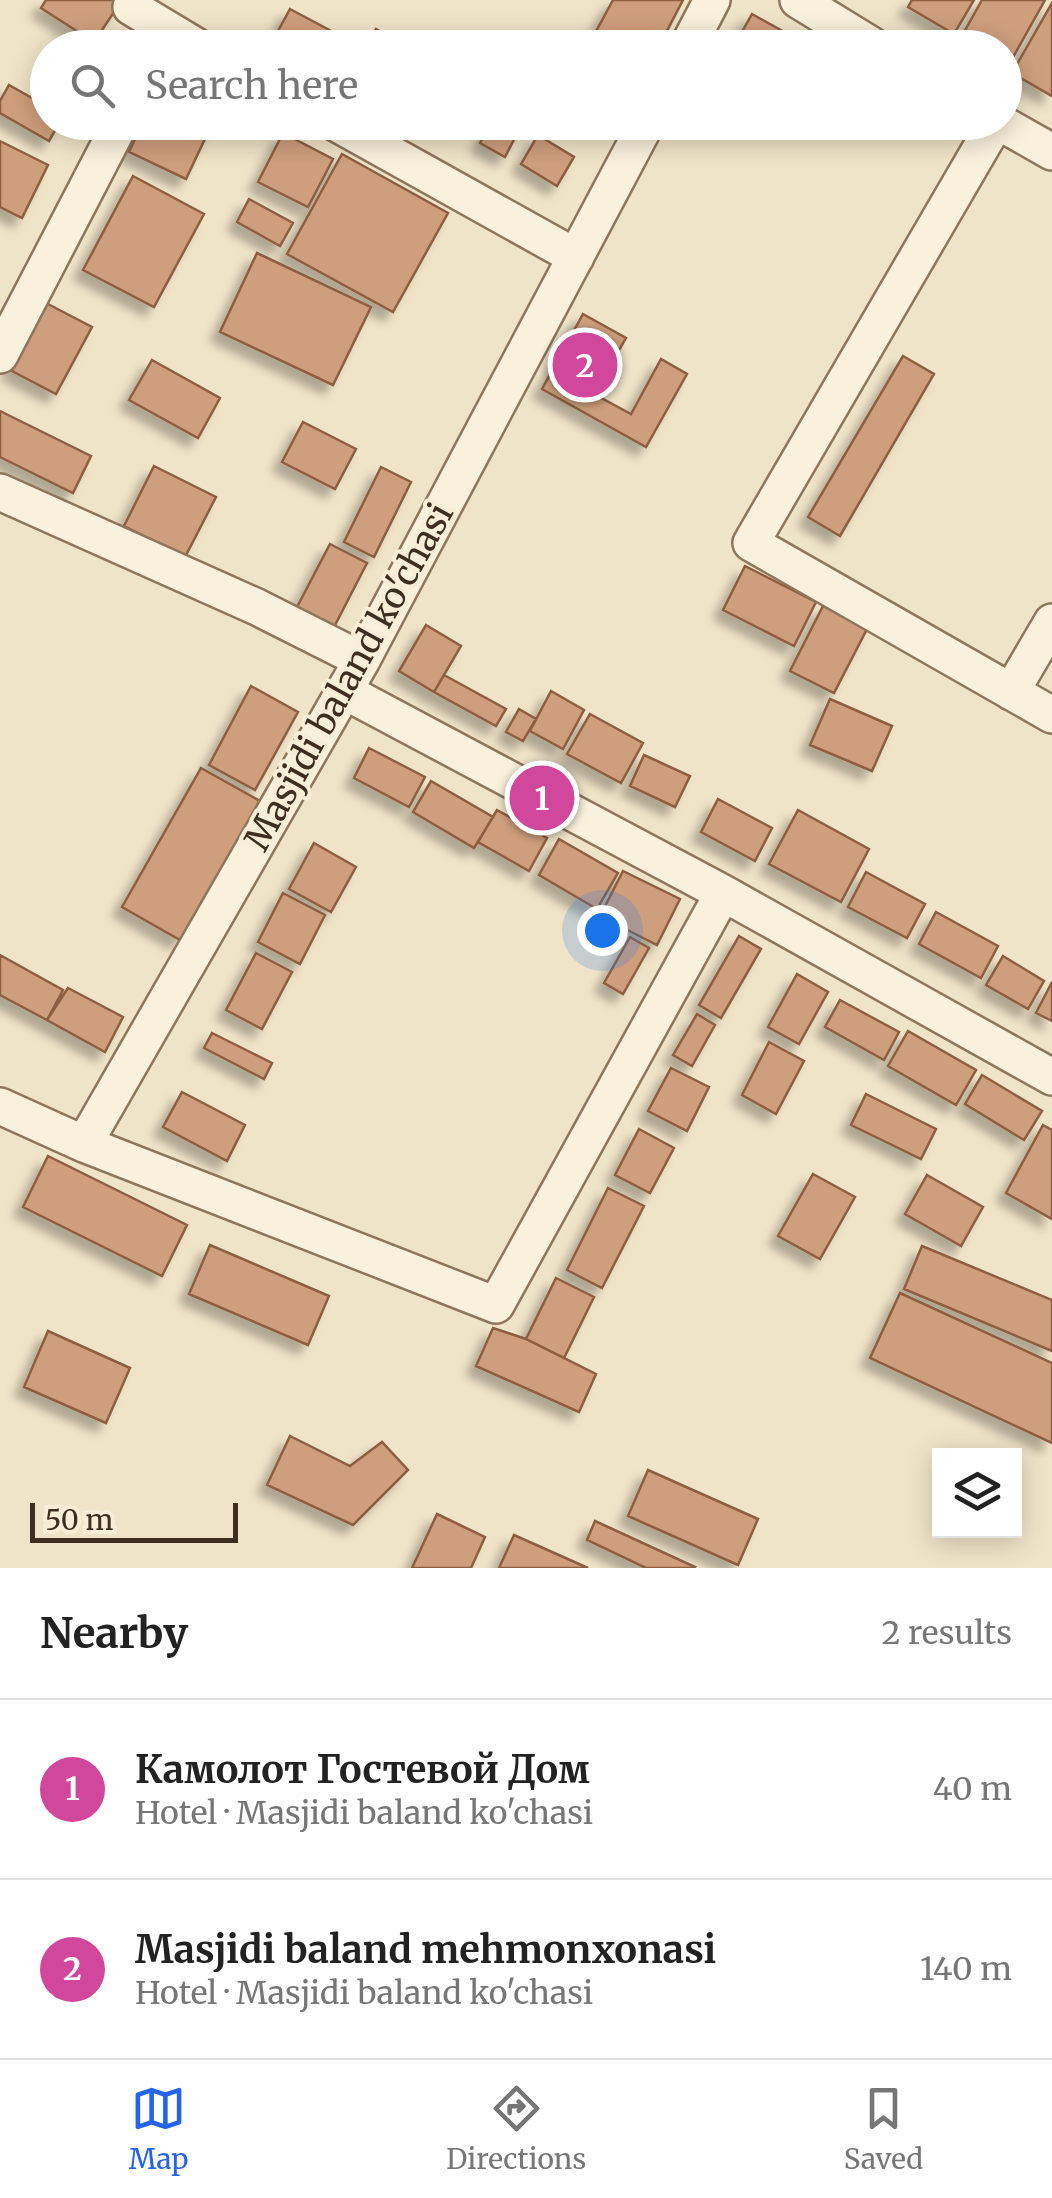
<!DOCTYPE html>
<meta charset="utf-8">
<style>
:root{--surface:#fff;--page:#f6f6f6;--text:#222;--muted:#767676;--line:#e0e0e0;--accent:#2563eb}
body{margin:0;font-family:Merriweather,serif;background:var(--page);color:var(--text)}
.controls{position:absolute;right:30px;bottom:30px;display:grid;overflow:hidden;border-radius:0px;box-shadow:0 5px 25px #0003}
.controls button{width:90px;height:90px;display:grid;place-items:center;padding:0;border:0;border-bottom:2px solid var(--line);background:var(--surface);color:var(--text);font:50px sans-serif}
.scale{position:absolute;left:30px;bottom:25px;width:208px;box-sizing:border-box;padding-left:10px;border:5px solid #3d2e20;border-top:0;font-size:28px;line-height:35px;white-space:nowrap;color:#3d2e20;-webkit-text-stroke:8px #f7eed8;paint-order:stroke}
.you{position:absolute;left:602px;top:930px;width:35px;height:35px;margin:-25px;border:8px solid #fff;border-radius:50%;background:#1a73e8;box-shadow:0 0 0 15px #1a73e833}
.badge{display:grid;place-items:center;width:65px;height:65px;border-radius:50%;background:var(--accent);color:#fff;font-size:32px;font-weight:700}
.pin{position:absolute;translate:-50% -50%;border:5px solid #fff;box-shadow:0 2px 10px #0006}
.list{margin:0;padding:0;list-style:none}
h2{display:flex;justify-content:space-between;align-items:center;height:130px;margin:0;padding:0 40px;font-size:42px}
h2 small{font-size:32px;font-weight:400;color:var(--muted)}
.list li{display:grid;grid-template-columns:65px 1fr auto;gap:30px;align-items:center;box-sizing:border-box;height:180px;padding:0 40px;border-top:2px solid var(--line)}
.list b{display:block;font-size:38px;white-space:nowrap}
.list p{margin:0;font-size:32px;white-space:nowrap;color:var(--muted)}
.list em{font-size:32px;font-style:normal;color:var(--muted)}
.icon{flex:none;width:55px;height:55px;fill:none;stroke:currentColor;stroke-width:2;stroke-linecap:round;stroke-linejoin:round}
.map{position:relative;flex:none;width:1052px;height:1568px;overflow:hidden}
.search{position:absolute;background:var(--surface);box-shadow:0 5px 25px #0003;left:30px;right:30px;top:30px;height:110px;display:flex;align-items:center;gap:25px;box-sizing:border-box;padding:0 35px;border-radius:55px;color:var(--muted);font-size:38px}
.sheet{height:490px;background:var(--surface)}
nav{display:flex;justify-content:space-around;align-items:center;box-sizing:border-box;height:140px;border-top:2px solid var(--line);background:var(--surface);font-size:28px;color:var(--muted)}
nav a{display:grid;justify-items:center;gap:5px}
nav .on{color:var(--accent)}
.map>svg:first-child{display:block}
</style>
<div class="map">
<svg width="1052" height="1568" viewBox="0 0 1052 1568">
<defs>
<filter id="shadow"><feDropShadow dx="-9" dy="9" stdDeviation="5" flood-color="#0004"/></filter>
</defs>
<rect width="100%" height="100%" fill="#f0e4c8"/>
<path fill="#cf9f7d" stroke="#8d5f41" stroke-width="2.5" filter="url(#shadow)" d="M46 0H122L94 42 41 8Z
M613 0H683L658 48H587Z
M912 0H974L954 34 908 7Z
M982 0H1045L1007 68 1004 48H970L959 41Z
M1052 3V96L1012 73Z
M290 9 352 42 350 48H308L278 31Z
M752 14 813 48H733Z
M376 29 410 48H367Z
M9 85 48 107V122H60L49 141 0 113V101Z
M143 122H213L186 179 129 152Z
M492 122H523L505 157 480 143Z
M283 133 333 159 308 207 258 182Z
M538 135 574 157 557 186 521 164Z
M0 141 48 165 22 218 0 207Z
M342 154 448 213 393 312 287 254Z
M133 176 204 214 154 307 83 270Z
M249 199 293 223 280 246 237 222Z
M257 253 371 307 333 385 220 332Z
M46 303 92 327 56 394 10 370Z
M583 314 626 338 594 394 631 414 661 359 687 374 646 447 542 389Z
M903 356 934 374 840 536 808 517Z
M152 360 220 398 198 438 129 400Z
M0 411 91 456 73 493 0 457Z
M303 422 356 449 335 489 282 462Z
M154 466 216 497 185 557 124 526Z
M381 467 411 482 374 557 344 542Z
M330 544 367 563 333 629 296 609Z
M745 566 816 602 794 646 723 610Z
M823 606 867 629 834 693 790 671Z
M426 625 461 646 434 692 399 671Z
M444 675 506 709 496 726 434 692Z
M251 686 298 712 255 790 209 765Z
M551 691 584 710 563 749 530 731Z
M830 699 892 726 872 771 810 745Z
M519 709 536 719 523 741 506 732Z
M590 714 643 743 621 783 567 754Z
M369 748 425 777 409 807 354 778Z
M644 755 690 776 675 807 630 786Z
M201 768 260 801 180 940 122 907Z
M431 781 493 817 474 848 413 812Z
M718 799 772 828 755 861 701 832Z
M497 810 547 838 529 871 478 842Z
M798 810 869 849 841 902 769 864Z
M559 839 618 873 597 909 539 875Z
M314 843 356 867 331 912 289 889Z
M623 871 680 899 657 945 600 916Z
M866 872 925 904 907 938 848 907Z
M283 893 325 915 300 964 258 942Z
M936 912 998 946 981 978 919 944Z
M739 936 761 949 721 1018 699 1005Z
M630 937 649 948 623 994 604 983Z
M256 953 292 972 262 1029 226 1010Z
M0 955 63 990 47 1020 0 995Z
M1003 956 1044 981 1028 1009 986 985Z
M797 974 828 992 799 1044 768 1027Z
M1052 982V1021L1036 1013Z
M68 988 123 1017 105 1052 47 1020Z
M840 1000 899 1032 884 1060 825 1027Z
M697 1014 715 1025 692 1066 673 1055Z
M908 1031 976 1070 956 1105 888 1066Z
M212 1033 272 1063 264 1079 204 1048Z
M769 1042 804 1061 776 1114 742 1095Z
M671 1068 709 1087 687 1131 648 1111Z
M982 1075 1042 1111 1024 1140 965 1104Z
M182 1092 245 1125 227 1161 163 1127Z
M866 1094 936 1129 921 1159 851 1125Z
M1043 1125 1052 1130V1219L1006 1193Z
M639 1129 674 1148 650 1193 615 1175Z
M48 1156 187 1225 162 1276 23 1207Z
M813 1174 855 1197 820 1259 778 1236Z
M927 1175 983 1207 961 1246 905 1214Z
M608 1188 644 1206 602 1288 567 1270Z
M210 1245 329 1296 308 1345 189 1294Z
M922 1246 1052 1300V1351L904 1289Z
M556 1278 594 1297 564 1358 526 1339Z
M900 1293 1052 1363V1443L870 1358Z
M493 1328 526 1339 596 1374 579 1412 476 1366Z
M48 1331 130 1368 106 1423 24 1387Z
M290 1436 350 1466 382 1442 408 1470 353 1525 267 1485Z
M648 1470 758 1519 738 1565 628 1516Z
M437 1514 485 1537 471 1568H412Z
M595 1521 695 1567 694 1568H646L587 1540Z
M514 1535 588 1568H499Z"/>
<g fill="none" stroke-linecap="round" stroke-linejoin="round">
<g stroke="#8d765c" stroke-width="40">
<path id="minor" d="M134 0 131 7 199 48
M798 0 876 48
M687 48 712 0
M334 122 576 257
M996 122 751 543 1052 715
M999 122 1052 152
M0 355 121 122
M0 492 257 607 362 660
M344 691 723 893 1052 1077
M1011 692 1052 622
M0 1106 84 1144 496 1305 723 893
M84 1144 362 660 647 122"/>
</g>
<use href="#minor" stroke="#faf1dc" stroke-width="35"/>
</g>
<g text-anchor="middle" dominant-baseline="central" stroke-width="8" stroke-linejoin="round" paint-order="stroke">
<g font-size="35" fill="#3d2e20" stroke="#f7eed8">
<text transform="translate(349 677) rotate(-61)">Masjidi baland ko'chasi</text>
</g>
</g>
</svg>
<div class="controls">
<button><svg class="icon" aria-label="layers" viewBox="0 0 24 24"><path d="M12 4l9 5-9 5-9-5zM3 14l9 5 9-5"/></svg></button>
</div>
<div class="scale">50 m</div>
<div class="you"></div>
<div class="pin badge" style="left:542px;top:798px;background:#d1479c">1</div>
<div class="pin badge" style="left:585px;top:365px;background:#d1479c">2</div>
<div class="search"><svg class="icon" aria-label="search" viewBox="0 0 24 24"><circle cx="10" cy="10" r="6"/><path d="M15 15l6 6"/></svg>Search here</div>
</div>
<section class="sheet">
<h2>Nearby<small>2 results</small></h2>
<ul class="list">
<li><span class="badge" style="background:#d1479c">1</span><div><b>Камолот Гостевой Дом</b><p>Hotel · Masjidi baland ko'chasi</p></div><em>40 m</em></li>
<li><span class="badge" style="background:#d1479c">2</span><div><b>Masjidi baland mehmonxonasi</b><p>Hotel · Masjidi baland ko'chasi</p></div><em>140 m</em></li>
</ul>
</section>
<nav>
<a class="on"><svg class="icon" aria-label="map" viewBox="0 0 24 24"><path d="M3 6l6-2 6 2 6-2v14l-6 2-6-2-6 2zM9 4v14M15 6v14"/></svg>Map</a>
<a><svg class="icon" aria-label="directions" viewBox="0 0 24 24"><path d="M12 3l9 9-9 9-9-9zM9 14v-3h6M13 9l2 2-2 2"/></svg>Directions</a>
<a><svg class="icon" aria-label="saved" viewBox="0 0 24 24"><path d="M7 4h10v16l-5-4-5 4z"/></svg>Saved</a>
</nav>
